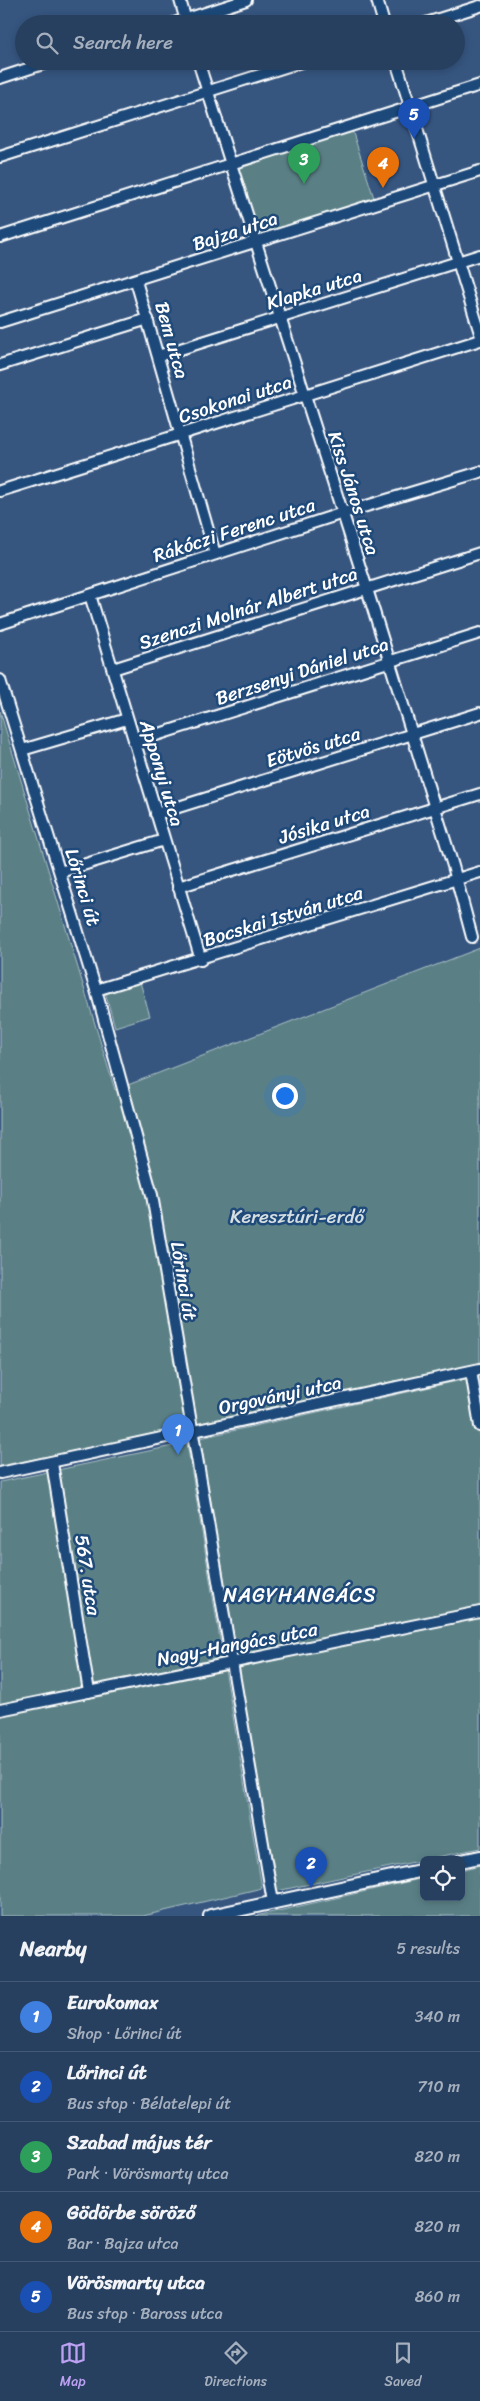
<!DOCTYPE html>
<meta charset="utf-8">
<style>
:root{--surface:#284060;--page:#344b69;--text:#f1f3f6;--muted:#a5afbd;--line:#445975;--accent:#bca0f2}
body{margin:0;font-family:Sriracha,sans-serif;background:var(--page);color:var(--text)}
.controls{position:absolute;right:15px;bottom:15px;display:grid;overflow:hidden;border-radius:8px;box-shadow:0 2px 8px #0003}
.controls button{width:45px;height:45px;display:grid;place-items:center;padding:0;border:0;border-bottom:1px solid var(--line);background:var(--surface);color:var(--text);font:25px sans-serif}
.you{position:absolute;left:284px;top:1095px;width:18px;height:18px;margin:-12px;border:4px solid #fff;border-radius:50%;background:#1a73e8;box-shadow:0 0 0 8px #1a73e833}
.badge{display:grid;place-items:center;width:32px;height:32px;border-radius:50%;background:var(--accent);color:#fff;font-size:16px;font-weight:700}
.pin{position:absolute;translate:-50% -41px;filter:drop-shadow(0 1px 2px #0008)}
.pin::after{content:'';position:absolute;top:26px;width:18px;height:15px;background:inherit;clip-path:polygon(0 0,100% 0,50% 100%)}
.list{margin:0;padding:0;list-style:none}
h2{display:flex;justify-content:space-between;align-items:center;height:65px;margin:0;padding:0 20px;font-size:21px}
h2 small{font-size:16px;font-weight:400;color:var(--muted)}
.list li{display:grid;grid-template-columns:32px 1fr auto;gap:15px;align-items:center;box-sizing:border-box;height:70px;padding:0 20px;border-top:1px solid var(--line)}
.list b{display:block;font-size:19px;white-space:nowrap}
.list p{margin:0;font-size:16px;white-space:nowrap;color:var(--muted)}
.list em{font-size:16px;font-style:normal;color:var(--muted)}
.icon{flex:none;width:28px;height:28px;fill:none;stroke:currentColor;stroke-width:2;stroke-linecap:round;stroke-linejoin:round}
.map{position:relative;flex:none;width:480px;height:1916px;overflow:hidden}
.search{position:absolute;background:var(--surface);box-shadow:0 2px 8px #0003;left:15px;right:15px;top:15px;height:55px;display:flex;align-items:center;gap:12px;box-sizing:border-box;padding:0 18px;border-radius:28px;color:var(--muted);font-size:19px}
.sheet{height:415px;background:var(--surface)}
nav{display:flex;justify-content:space-around;align-items:center;box-sizing:border-box;height:70px;border-top:1px solid var(--line);background:var(--surface);font-size:14px;color:var(--muted)}
nav a{display:grid;justify-items:center;gap:2px}
nav .on{color:var(--accent)}
.map>svg:first-child{display:block}
</style>
<div class="map">
<svg width="480" height="1916" viewBox="0 0 480 1916">
<rect width="100%" height="100%" fill="#365680"/>
<filter id="ink" filterUnits="userSpaceOnUse"><feTurbulence type="fractalNoise" baseFrequency=".02" numOctaves="2"/><feDisplacementMap in="SourceGraphic" scale="10" xChannelSelector="R" yChannelSelector="G"/><feConvolveMatrix kernelMatrix="1 2 1 2 8 2 1 2 1" color-interpolation-filters="sRGB"/></filter>
<g filter="url(#ink)">
<path fill="#5a8086" stroke="#acc0c2" d="M351 127 376 204 256 243 232 164Z
M0 711 115 1090 480 948V1363L207 1424 0 1466Z
M140 982 150 1016 115 1027 105 992Z
M480 1376V1848L277 1891 200 1438Z
M187 1443 262 1888 143 1916H0V1482Z
M480 1865V1916H256L424 1878V1897H461V1870Z"/>
<g fill="none" stroke-linecap="round" stroke-linejoin="round">
<g stroke="#fff" stroke-width="14">
<path id="minor" d="M180 0 187 24
M377 0 384 24
M171 24 246 0
M423 24 480 6
M198 61 367 589 453 866 472 937
M396 61 480 333
M0 78 52 61
M0 157 304 61
M0 237 480 85
M136 281 215 554
M0 322 480 171
M158 356 480 255
M0 365 148 319
M0 491 480 340
M90 595 201 960
M0 624 343 513 480 472
M113 669 480 553
M0 680 96 990 152 1195 273 1902
M134 742 480 633
M22 750 127 719
M156 814 480 713
M60 872 164 840
M178 887 480 794
M96 990 480 872
M471 1371 480 1426
M52 1463 89 1692
M0 1473 480 1369
M0 1710 480 1612"/>
</g>
<g stroke="#fff" stroke-width="16">
<path id="major" d="M461 1861 480 1857
M210 1916 424 1870"/>
</g>
<use href="#minor" stroke="#1f4a7a" stroke-width="10"/>
<use href="#major" stroke="#1f4a7a" stroke-width="12"/>
</g>
</g>
<g text-anchor="middle" dominant-baseline="central" stroke-width="5" stroke-linejoin="round" paint-order="stroke">
<g font-size="19" fill="#fff" stroke="#1f4a7a">
<text transform="translate(235 231) rotate(-18)">Bajza utca</text>
<text transform="translate(314 289) rotate(-17)">Klapka utca</text>
<text transform="translate(172 340) rotate(74)">Bem utca</text>
<text transform="translate(235 399) rotate(-18)">Csokonai utca</text>
<text transform="translate(354 493) rotate(72)">Kiss János utca</text>
<text transform="translate(234 530) rotate(-18)">Rákóczi Ferenc utca</text>
<text transform="translate(248 608) rotate(-18)">Szenczi Molnár Albert utca</text>
<text transform="translate(302 671) rotate(-18)">Berzsenyi Dániel utca</text>
<text transform="translate(313 747) rotate(-17)">Eötvös utca</text>
<text transform="translate(162 773) rotate(73)">Apponyi utca</text>
<text transform="translate(324 824) rotate(-17)">Jósika utca</text>
<text transform="translate(83 887) rotate(73)">Lőrinci út</text>
<text transform="translate(283 916) rotate(-17)">Bocskai István utca</text>
<text transform="translate(184 1281) rotate(80)">Lőrinci út</text>
<text transform="translate(280 1395) rotate(-12)">Orgoványi utca</text>
<text transform="translate(88 1575) rotate(81)">567. utca</text>
<text transform="translate(237 1644) rotate(-11)">Nagy-Hangács utca</text>
</g>
<g font-size="19" fill="#d6dfe1" stroke="#1f4a7a">
<text x="297" y="1216">Keresztúri-erdő</text>
</g>
<g font-size="20" letter-spacing="1" fill="#fff" stroke="#1f4a7a">
<text x="300" y="1595">NAGYHANGÁCS</text>
</g>
</g>
</svg>
<div class="controls">
<button><svg class="icon" aria-label="locate" viewBox="0 0 24 24"><circle cx="12" cy="12" r="6"/><path d="M12 2v4M12 18v4M2 12h4M18 12h4"/></svg></button>
</div>
<div class="you"></div>
<div class="pin badge" style="left:178px;top:1455px;background:#3f7fe0">1</div>
<div class="pin badge" style="left:311px;top:1888px;background:#1a4fb4">2</div>
<div class="pin badge" style="left:304px;top:184px;background:#2e9e5b">3</div>
<div class="pin badge" style="left:383px;top:188px;background:#e8710a">4</div>
<div class="pin badge" style="left:414px;top:139px;background:#1a4fb4">5</div>
<div class="search"><svg class="icon" aria-label="search" viewBox="0 0 24 24"><circle cx="10" cy="10" r="6"/><path d="M15 15l6 6"/></svg>Search here</div>
</div>
<section class="sheet">
<h2>Nearby<small>5 results</small></h2>
<ul class="list">
<li><span class="badge" style="background:#3f7fe0">1</span><div><b>Eurokomax</b><p>Shop · Lőrinci út</p></div><em>340 m</em></li>
<li><span class="badge" style="background:#1a4fb4">2</span><div><b>Lőrinci út</b><p>Bus stop · Bélatelepi út</p></div><em>710 m</em></li>
<li><span class="badge" style="background:#2e9e5b">3</span><div><b>Szabad május tér</b><p>Park · Vörösmarty utca</p></div><em>820 m</em></li>
<li><span class="badge" style="background:#e8710a">4</span><div><b>Gödörbe söröző</b><p>Bar · Bajza utca</p></div><em>820 m</em></li>
<li><span class="badge" style="background:#1a4fb4">5</span><div><b>Vörösmarty utca</b><p>Bus stop · Baross utca</p></div><em>860 m</em></li>
</ul>
</section>
<nav>
<a class="on"><svg class="icon" aria-label="map" viewBox="0 0 24 24"><path d="M3 6l6-2 6 2 6-2v14l-6 2-6-2-6 2zM9 4v14M15 6v14"/></svg>Map</a>
<a><svg class="icon" aria-label="directions" viewBox="0 0 24 24"><path d="M12 3l9 9-9 9-9-9zM9 14v-3h6M13 9l2 2-2 2"/></svg>Directions</a>
<a><svg class="icon" aria-label="saved" viewBox="0 0 24 24"><path d="M7 4h10v16l-5-4-5 4z"/></svg>Saved</a>
</nav>
